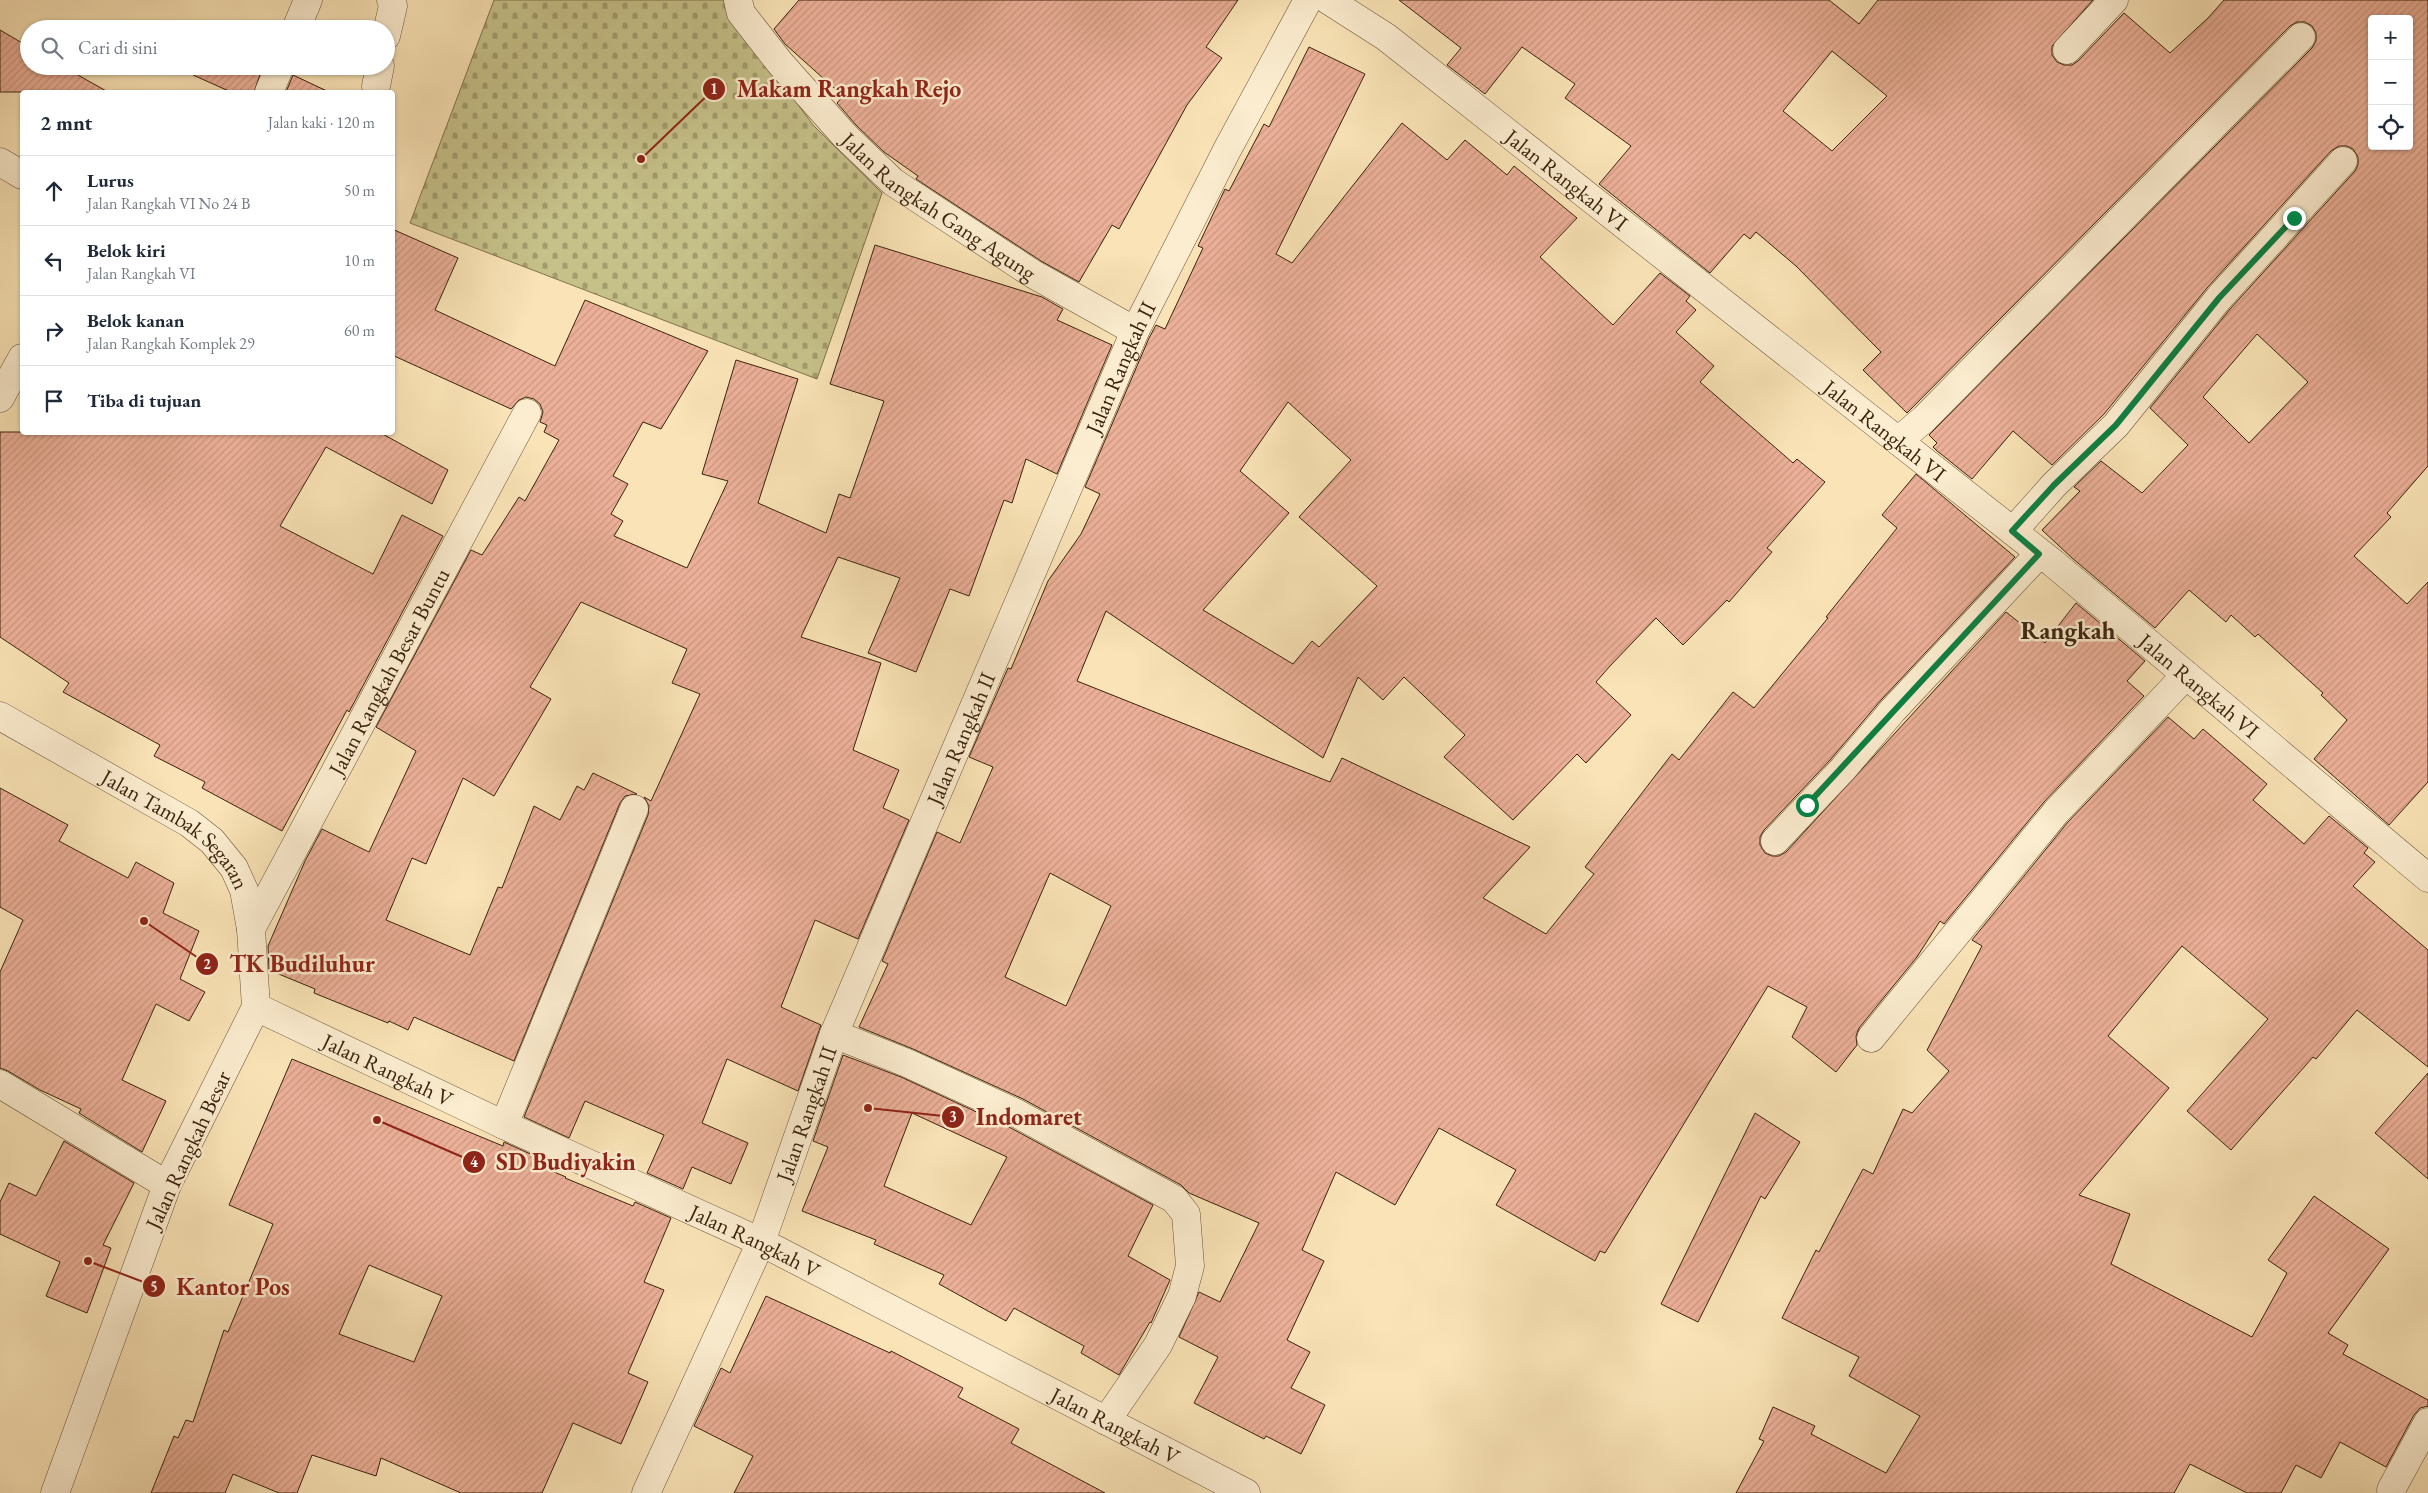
<!DOCTYPE html>
<html lang="id">
<meta charset="utf-8">
<style>
:root{--surface:#fff;--page:#f6f6f7;--text:#1f2937;--muted:#747a83;--line:#e0e1e3}
body{margin:0;font-family:"EB Garamond",serif;background:var(--page);color:var(--text)}
.controls{position:absolute;right:15px;top:15px;display:grid;overflow:hidden;border-radius:5px;box-shadow:0 1px 4px #0004}
.controls button{width:45px;height:45px;display:grid;place-items:center;padding:0;border:0;border-bottom:1px solid var(--line);background:var(--surface);color:var(--text);font:25px sans-serif}
.stop{position:absolute;width:15px;height:15px;margin:-11px;border:4px solid #0b8043;border-radius:50%;background:#fff}
.stop.end{background:#0b8043;border-color:#fff;box-shadow:0 1px 5px #0008}
.list{margin:0;padding:0;list-style:none}
h2{display:flex;justify-content:space-between;align-items:center;height:65px;margin:0;padding:0 20px;font-size:21px}
h2 small{font-size:16px;font-weight:400;color:var(--muted)}
.list li{display:grid;grid-template-columns:32px 1fr auto;gap:15px;align-items:center;box-sizing:border-box;height:70px;padding:0 20px;border-top:1px solid var(--line)}
.list b{display:block;font-size:19px;white-space:nowrap}
.list p{margin:0;font-size:16px;white-space:nowrap;color:var(--muted)}
.list em{font-size:16px;font-style:normal;color:var(--muted)}
.icon{flex:none;width:28px;height:28px;fill:none;stroke:currentColor;stroke-width:2;stroke-linecap:round;stroke-linejoin:round}
.map{position:relative;flex:none;width:2428px;height:1493px;overflow:hidden}
.search{position:absolute;background:var(--surface);box-shadow:0 1px 4px #0004;left:20px;top:20px;width:375px;height:55px;display:flex;align-items:center;gap:12px;box-sizing:border-box;padding:0 18px;border-radius:28px;color:var(--muted);font-size:19px}
.panel{position:absolute;background:var(--surface);box-shadow:0 1px 4px #0004;left:20px;top:90px;width:375px;height:345px;border-radius:5px}
.map>svg:first-child{display:block}
</style>
<div class="map">
<svg width="2428" height="1493" viewBox="0 0 2428 1493">
<defs>
<pattern id="cemetery-stones" width="16" height="16" patternUnits="userSpaceOnUse" patternTransform="scale(1.25)"><rect width="16" height="16" fill="#c6c189"/><path d="M2 7V4a2 2 0 0 1 4 0v3zM10 15v-3a2 2 0 0 1 4 0v3z" fill="#a29c6e"/></pattern>
<pattern id="building-hatch" width="6" height="6" patternUnits="userSpaceOnUse" patternTransform="scale(1.25)"><rect width="6" height="6" fill="#ecb098"/><path d="M-1 1l2-2M0 6l6-6M5 7l2-2" fill="none" stroke="#cb9782"/></pattern>
</defs>
<rect width="100%" height="100%" fill="#fae4b7"/>
<filter id="stains"><feTurbulence type="fractalNoise" baseFrequency=".004" numOctaves="4"/><feColorMatrix values="0 0 0 0 .2 0 0 0 0 .09 0 0 0 0 .02 0 0 0 .5 -.17"/></filter>
<radialGradient id="worn" r=".72"><stop offset=".6" stop-color="#630" stop-opacity="0"/><stop offset="1" stop-color="#630" stop-opacity=".3"/></radialGradient>
<path fill="url(#cemetery-stones)" stroke="#80724b" d="M494 0H733L740 25 813 125 882 193 817 379 410 223Z"/>
<path fill="url(#building-hatch)" stroke="#3a220d" fill-rule="evenodd" d="M799 0H1238L1206 47 1222 58 1187 105 1119 229 1112 225 1079 282 1041 261 916 179 918 176 884 152 856 125 837 103 843 96 785 44 774 29Z
M1399 0H1829L1859 24 1878 0H2093L2052 46V55L2057 62 2064 65H2072L2078 61 2124 13 2170 53 2208 18 2224 0H2428V466L2387 513 2391 517 2354 556 2407 604 2428 582V782L2389 825 2314 759 2347 720 2321 695 2323 693 2258 634 2255 637 2231 615 2226 622 2189 590 2155 628 2072 558 2042 530 2080 491 2074 487 2101 461 2142 493 2188 445 2150 408 2231 308 2355 171 2358 165V157L2353 149 2347 146H2339L2331 151 2207 288 2104 414 2052 465 2013 431 1972 479 1936 450 1933 447 1937 443 1929 435 2312 48 2316 41V33L2312 26 2305 22H2297L2290 26 1907 413 1863 370 1881 352 1796 266 1756 232 1750 239 1744 234 1710 273 1599 184 1631 146 1565 98 1575 84 1522 47 1485 94 1447 65 1461 48ZM2372 19H2409V146H2372ZM1832 51 1887 96 1832 151 1783 111ZM2257 334 2308 382 2249 443 2203 397Z
M0 30 29 47V66H62L108 92H0Z
M1309 47 1365 74 1276 254 1292 263 1402 123 1447 160 1465 140 1507 175 1514 166 1577 218 1540 257 1613 325 1660 273 1690 296 1686 301 1696 310 1676 332 1714 366 1700 382 1793 463 1797 459 1825 482 1767 548 1772 552 1729 602 1727 600 1683 645 1656 618 1610 666 1596 682 1631 715 1586 763 1577 754 1513 820 1444 757 1465 735 1404 677 1383 700 1358 677 1323 758 1106 611 1077 681 1330 782 1342 758 1530 847 1483 898 1546 934 1594 874 1585 867 1672 754 1679 760 1733 692 1754 708 1828 618 1826 617 1897 528 1882 515 1916 474 2015 557 1882 699 1831 759 1764 830 1760 837V845L1765 853 1772 856H1779L1786 852 2006 612 2045 643 2076 603 2145 661 2127 681 2144 696 2044 802 1944 924 1940 921 1917 957 1859 1028 1856 1036 1857 1045 1836 1072 1792 1037 1807 1007 1768 986 1605 1253 1600 1251 1595 1261 1496 1205 1516 1170 1439 1128 1395 1205 1336 1172 1302 1250 1324 1261 1287 1340 1310 1352 1291 1388 1325 1405 1301 1454 1266 1436 1264 1439 1194 1403 1218 1357 1179 1337 1199 1292 1220 1302 1259 1223 1189 1193 1181 1185 1023 1099 913 1049 859 1027 888 964 882 961 937 832 960 843 993 767 969 757 1008 668 1011 669 1048 581 1081 534 1100 494 1085 487 1149 338 1156 325 1165 329 1203 248 1198 246 1225 189 1229 191 1264 124 1269 127ZM1288 402 1351 460 1299 517 1377 586 1319 647 1312 641 1293 664 1203 610 1289 513 1240 471ZM1050 873 1111 906 1066 1006 1005 977Z
M197 66H263L254 92H231L193 75Z
M293 75 329 92H286Z
M392 229 458 258 435 310 555 366 585 300 708 351 661 429 643 422 613 476 628 484 611 514 623 521 614 536 687 568 728 481 702 474 736 360 798 379 758 503 826 533 839 494 850 498 884 401 830 384 875 245 1042 297 1063 309 1057 320 1112 345 1057 474 1026 459 1012 503 1004 500 969 596 950 589 916 672 868 653 900 578 838 557 801 637 881 663 853 750 899 770 883 808 909 820 858 939 815 920 781 1007 821 1025 798 1091 727 1059 702 1123 748 1143 731 1184 692 1167 683 1189 647 1173 664 1135 585 1101 569 1138 524 1117 648 815 649 806 644 797 651 801 700 694 672 683 687 649 581 602 530 687 551 699 494 796 463 778 426 864 412 858 386 920 470 955 498 887 502 888 534 806 560 820 577 786 584 790 593 773 637 794 625 796 620 803 514 1061 414 1017 408 1030 389 1021 388 1023 314 993 315 989 269 970 268 946 305 861 322 829 369 852 416 751 376 727 471 550 482 555 519 497 525 501 559 440 544 432 547 425 540 422 543 412 540 404 534 399 526 397 519 400 511 409 392 355Z
M0 432H379L448 470 432 504 326 447 280 526 373 574 402 515 443 536 349 712 347 710 282 831 202 788 205 782 154 756 160 745 63 692 69 683 0 637Z
M2168 717 2194 739 2203 729 2267 784 2253 800 2304 844 2329 816 2368 848 2364 853 2375 862 2353 886 2428 950V1067L2357 1010 2316 1059 2313 1057 2231 1150 2187 1111 2268 1019 2182 946 2108 1036 2169 1088 2079 1195 2130 1214 2111 1264 2252 1337 2287 1273 2268 1260 2314 1196 2389 1249 2328 1333 2348 1345 2343 1354 2428 1400V1406L2420 1408 2414 1415 2386 1467 2340 1442 2321 1478 2296 1465 2281 1493H2247L2190 1464 2174 1493H1736L1764 1441 1759 1439 1773 1407 1815 1426 1811 1434 1886 1473 1920 1416 1849 1376 1859 1357 1782 1318 1816 1250 1819 1252 1863 1169 1873 1174 1903 1109 1912 1113 1949 1071 1927 1050 1982 946 1972 940 2068 822Z
M0 788 68 825 59 841 128 878 136 862 174 883 163 913 199 931 180 979 205 992 189 1021 156 1004 122 1080 166 1101 142 1152 79 1113 81 1109 40 1090 8 1071 0 1068V972L23 920 0 907Z
M843 1055 901 1077 1009 1127 1153 1205 1128 1256 1170 1280 1151 1323 1150 1322 1119 1375 1081 1353 1084 1346 1014 1308 1006 1321 939 1284 944 1275 874 1244 876 1240 802 1211 828 1147 813 1141ZM912 1113 1007 1157 971 1225 884 1186Z
M292 1059 503 1146 504 1142 557 1166 554 1172 566 1177 565 1178 633 1206 635 1202 671 1218 644 1282 664 1290 628 1373 648 1382 621 1444 573 1423 542 1493H461L381 1458 376 1476 312 1455 297 1493H279L233 1474 225 1493H151L174 1436 178 1438 186 1420 193 1422 224 1330 228 1332 273 1224 229 1205ZM369 1265 442 1296 414 1362 339 1334Z
M2428 1073V1179L2375 1133Z
M1755 1113 1800 1142 1765 1199 1761 1196 1698 1322 1661 1304Z
M64 1141 134 1183 103 1245 111 1248 87 1313 46 1296 60 1262 0 1234V1202L9 1183 36 1196Z
M766 1296 890 1353 891 1351 963 1388 958 1397 1019 1429 1011 1443 1105 1493H734L753 1456 694 1426 721 1368 730 1373Z"/>
<g fill="none" stroke-linecap="round" stroke-linejoin="round">
<g stroke="#6a5238" stroke-width="29">
<g id="minor">
<path id="s1" d="M738 0 741 13 780 63 845 136 893 182 1033 274 1135 331"/>
<path id="s2" d="M1328 0 1386 37 2053 563 2428 878"/>
<path d="M296 29 308 0"/>
<path d="M386 36 393 6 391 0"/>
<path d="M2067 50 2114 0"/>
<path d="M376 86 380 66"/>
<path d="M269 92 280 66"/>
<path d="M0 162 22 175"/>
<path d="M0 398 22 358"/>
<path d="M1898 441 1924 419 2301 37"/>
<path d="M2013 531 2054 485 2116 425 2219 298 2343 161"/>
<path id="s3" d="M0 716 189 823 212 841 234 868 244 890 251 929 256 1007 167 1185 55 1493"/>
<path d="M1775 841 1843 769 1893 710 2039 554"/>
<path id="s4" d="M251 929 527 413"/>
<path id="s5" d="M256 1007 504 1125 761 1242 1246 1493"/>
<path d="M834 1034 907 1063 1016 1113 1174 1199 1186 1214 1190 1266 1182 1296 1158 1345 1106 1421"/>
<path d="M1871 1038 2056 812 2186 675"/>
<path d="M0 1084 167 1185"/>
<path d="M504 1125 634 809"/>
<path d="M2391 1490 2428 1422"/>
<path id="s6" d="M646 1493 761 1242 834 1034 1135 331 1227 150 1308 0"/>
</g>
</g>
<use href="#minor" stroke="#fcedd0" stroke-width="28"/>
</g>
<g fill="none" stroke-linecap="round" stroke-linejoin="round">
<path stroke="#0b8043" stroke-width="6" d="M1807 805 2039 554 2012 531 2054 485 2116 425 2219 298 2294 218"/>
</g>
<g text-anchor="middle" dominant-baseline="central" stroke-width="5" stroke-linejoin="round" paint-order="stroke">
<g font-size="22" fill="#3a220d" stroke="#fcedd0">
<text stroke="none"><textPath href="#s2" startOffset="299">Jalan Rangkah VI</textPath></text>
<text stroke="none"><textPath href="#s1" startOffset="292">Jalan Rangkah Gang Agung</textPath></text>
<text stroke="none"><textPath href="#s6" startOffset="1222">Jalan Rangkah II</textPath></text>
<text stroke="none"><textPath href="#s2" startOffset="704">Jalan Rangkah VI</textPath></text>
<text stroke="none"><textPath href="#s4" startOffset="292">Jalan Rangkah Besar Buntu</textPath></text>
<text stroke="none"><textPath href="#s2" startOffset="1109">Jalan Rangkah VI</textPath></text>
<text stroke="none"><textPath href="#s6" startOffset="818">Jalan Rangkah II</textPath></text>
<text stroke="none"><textPath href="#s3" startOffset="211">Jalan Tambak Segaran</textPath></text>
<text stroke="none"><textPath href="#s5" startOffset="146">Jalan Rangkah V</textPath></text>
<text stroke="none"><textPath href="#s6" startOffset="412">Jalan Rangkah II</textPath></text>
<text transform="translate(188 1150) rotate(-65)">Jalan Rangkah Besar</text>
<text stroke="none"><textPath href="#s5" startOffset="551">Jalan Rangkah V</textPath></text>
<text stroke="none"><textPath href="#s5" startOffset="956">Jalan Rangkah V</textPath></text>
</g>
<g font-size="25" font-weight="bold" fill="#3a220d" stroke="#fcedd0">
<text x="2068" y="630">Rangkah</text>
</g>
</g>
<path fill="none" stroke="#8f2418" stroke-width="2" d="M641 159L714 89M144 921L207 964M868 1108L953 1117M377 1120L474 1162M88 1261L154 1286"/>
<g fill="#8f2418" stroke="#fcedd0" stroke-width="2">
<circle cx="641" cy="159" r="5"/>
<circle cx="144" cy="921" r="5"/>
<circle cx="868" cy="1108" r="5"/>
<circle cx="377" cy="1120" r="5"/>
<circle cx="88" cy="1261" r="5"/>
<circle cx="714" cy="89" r="12"/>
<circle cx="207" cy="964" r="12"/>
<circle cx="953" cy="1117" r="12"/>
<circle cx="474" cy="1162" r="12"/>
<circle cx="154" cy="1286" r="12"/>
</g>
<g font-size="15" text-anchor="middle" font-weight="bold" fill="#fff">
<text x="714" y="94">1</text>
<text x="207" y="969">2</text>
<text x="953" y="1122">3</text>
<text x="474" y="1167">4</text>
<text x="154" y="1292">5</text>
</g>
<g font-size="24" text-anchor="middle" font-weight="bold" fill="#8f2418" stroke="#fcedd0" stroke-width="5" stroke-linejoin="round" paint-order="stroke">
<text x="849" y="97">Makam Rangkah Rejo</text>
<text x="302" y="972">TK Budiluhur</text>
<text x="1029" y="1125">Indomaret</text>
<text x="566" y="1170">SD Budiyakin</text>
<text x="233" y="1295">Kantor Pos</text>
</g>
<rect width="100%" height="100%" filter="url(#stains)"/>
<rect width="100%" height="100%" fill="url(#worn)"/>
</svg>
<div class="controls">
<button>+</button>
<button>−</button>
<button><svg class="icon" aria-label="locate" viewBox="0 0 24 24"><circle cx="12" cy="12" r="6"/><path d="M12 2v4M12 18v4M2 12h4M18 12h4"/></svg></button>
</div>
<div class="stop" style="left:1807px;top:805px"></div>
<div class="stop end" style="left:2294px;top:218px"></div>
<div class="search"><svg class="icon" aria-label="search" viewBox="0 0 24 24"><circle cx="10" cy="10" r="6"/><path d="M15 15l6 6"/></svg>Cari di sini</div>
<section class="panel">
<h2>2 mnt<small>Jalan kaki · 120 m</small></h2>
<ul class="list">
<li><svg class="icon" aria-label="ahead" viewBox="0 0 24 24"><path d="M12 20V5M6 11l6-6 6 6"/></svg><div><b>Lurus</b><p>Jalan Rangkah VI No 24 B</p></div><em>50 m</em></li>
<li><svg class="icon" aria-label="left" viewBox="0 0 24 24"><path d="M17 20v-9H6M10 6l-5 5 5 5"/></svg><div><b>Belok kiri</b><p>Jalan Rangkah VI</p></div><em>10 m</em></li>
<li><svg class="icon" aria-label="right" viewBox="0 0 24 24"><path d="M7 20v-9h11M14 6l5 5-5 5"/></svg><div><b>Belok kanan</b><p>Jalan Rangkah Komplek 29</p></div><em>60 m</em></li>
<li><svg class="icon" aria-label="arrive" viewBox="0 0 24 24"><path d="M6 21V4h12l-3 4 3 4H6"/></svg><div><b>Tiba di tujuan</b></div></li>
</ul>
</section>
</div>
